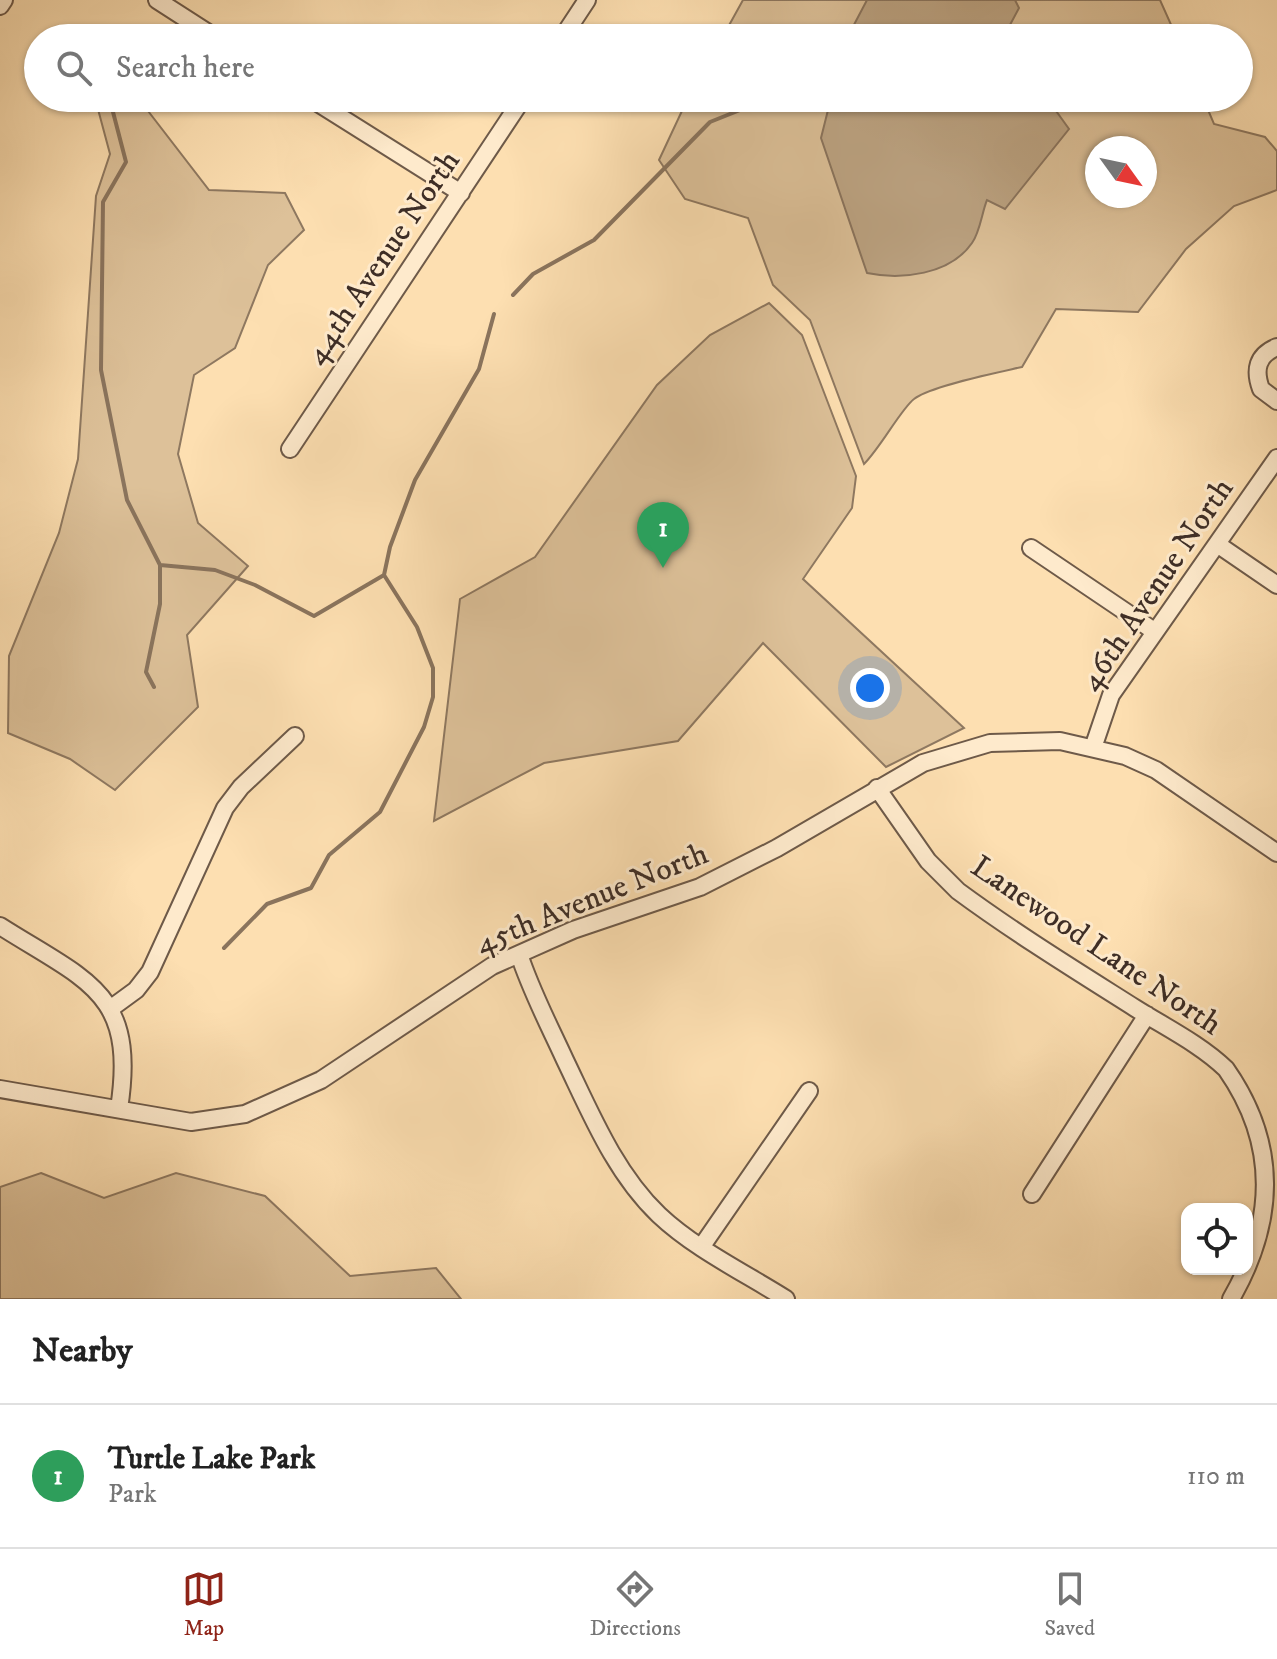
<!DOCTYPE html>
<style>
:root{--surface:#fff;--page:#f2f2f2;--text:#222;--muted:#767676;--line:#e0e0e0;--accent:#8f2418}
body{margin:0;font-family:"IM FELL DW Pica",serif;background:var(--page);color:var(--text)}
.controls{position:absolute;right:24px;bottom:24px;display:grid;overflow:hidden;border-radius:16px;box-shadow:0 2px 6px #0004}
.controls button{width:72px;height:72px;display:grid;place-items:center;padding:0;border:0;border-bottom:2px solid var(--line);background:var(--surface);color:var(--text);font:40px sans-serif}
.compass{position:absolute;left:1085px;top:136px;width:72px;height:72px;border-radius:50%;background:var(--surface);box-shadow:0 2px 6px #0004;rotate:123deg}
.you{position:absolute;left:870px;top:688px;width:28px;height:28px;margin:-20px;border:6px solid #fff;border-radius:50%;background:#1a73e8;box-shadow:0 0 0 12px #1a73e833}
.badge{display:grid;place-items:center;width:52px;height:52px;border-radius:50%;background:var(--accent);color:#fff;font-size:26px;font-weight:700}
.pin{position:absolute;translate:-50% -66px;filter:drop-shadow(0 2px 4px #0008)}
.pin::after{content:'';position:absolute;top:42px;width:28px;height:24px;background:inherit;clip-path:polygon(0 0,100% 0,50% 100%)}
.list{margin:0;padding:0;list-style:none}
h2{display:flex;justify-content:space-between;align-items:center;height:104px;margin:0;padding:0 32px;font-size:34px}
h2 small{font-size:26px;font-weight:400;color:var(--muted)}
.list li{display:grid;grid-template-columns:52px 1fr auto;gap:24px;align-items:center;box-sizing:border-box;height:144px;padding:0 32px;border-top:2px solid var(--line)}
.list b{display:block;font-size:30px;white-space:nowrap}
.list p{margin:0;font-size:26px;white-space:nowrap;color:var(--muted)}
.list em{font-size:26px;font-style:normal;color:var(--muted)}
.icon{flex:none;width:44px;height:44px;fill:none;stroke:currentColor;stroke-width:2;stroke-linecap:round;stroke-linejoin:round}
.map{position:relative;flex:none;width:1277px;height:1299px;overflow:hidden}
.search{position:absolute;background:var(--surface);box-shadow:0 2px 6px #0004;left:24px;right:24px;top:24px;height:88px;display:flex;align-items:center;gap:20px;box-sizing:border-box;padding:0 28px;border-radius:44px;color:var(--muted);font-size:30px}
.sheet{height:248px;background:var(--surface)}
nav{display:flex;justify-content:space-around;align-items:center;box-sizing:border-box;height:112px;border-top:2px solid var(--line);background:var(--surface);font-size:22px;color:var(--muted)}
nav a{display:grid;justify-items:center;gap:4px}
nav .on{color:var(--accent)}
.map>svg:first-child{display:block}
</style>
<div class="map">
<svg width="1277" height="1299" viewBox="0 0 1277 1299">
<rect width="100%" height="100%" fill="#fddfb1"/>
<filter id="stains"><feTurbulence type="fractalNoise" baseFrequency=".0025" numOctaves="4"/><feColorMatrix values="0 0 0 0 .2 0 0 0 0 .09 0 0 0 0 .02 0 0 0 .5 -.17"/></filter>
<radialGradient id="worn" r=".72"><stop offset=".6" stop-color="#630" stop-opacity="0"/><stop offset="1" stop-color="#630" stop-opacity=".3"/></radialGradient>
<path fill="#ddc199" stroke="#8e7860" stroke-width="2" fill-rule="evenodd" d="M743 0H1160L1177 38H722Z
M95 98H138L209 190 285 193 304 230 268 265 235 348 194 375 178 454 198 523 248 566 187 635 198 707 115 790 70 759 8 733 9 656 59 533 78 459 96 196 110 154Z
M688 98H1203L1214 124 1265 137 1277 151V190L1234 206 1186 249 1138 312 1056 309 1022 367C1000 372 930 386 914 399 901 409 881 447 864 464L810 320 773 285 748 218 685 199 659 160ZM1097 148H1145V196H1097Z
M769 303 802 335 856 476 852 508 803 579 964 728 886 767 763 643 678 741 544 763 434 821 460 599 535 557 657 385 710 335Z
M41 1173 104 1198 176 1173 265 1196 350 1276 436 1268 461 1299H0V1187Z"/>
<path fill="#bca382" stroke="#8a745d" stroke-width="2" d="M867 0H1015L1019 8 1003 38H847Z
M831 98H1016L1051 104 1069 129 1005 209 987 200C982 212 980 232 972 243 950 275 901 280 867 273L821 138Z"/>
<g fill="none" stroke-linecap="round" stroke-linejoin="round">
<path stroke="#8a745d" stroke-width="4" d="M113 112 126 162 103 202 101 370 127 500 160 565 215 570 255 585 314 616 384 575
M513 295 533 274 594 240 710 122 770 98
M154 687 146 672 160 604V565
M224 948 267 904 311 888 329 855 380 812 424 727 433 697V668L417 627 384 575 390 547 415 480 479 369 494 314"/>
<g stroke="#6e5a49" stroke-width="20">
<path id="minor" d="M157 0 216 38
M0 6 4 0
M562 38 587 0
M310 98 461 193
M1277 347C1257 355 1254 370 1261 389L1277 401
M290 449 523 98
M1217 544 1277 585
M1031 548 1154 631
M1093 748 1111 695 1277 458
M877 788 928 861 958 891C1015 933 1075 970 1135 1008 1165 1027 1200 1044 1226 1069 1277 1142 1277 1219 1231 1299
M0 926C88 982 137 992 119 1109
M519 954C531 991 549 1025 565 1060 591 1114 615 1173 659 1215 695 1249 745 1273 786 1299
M110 1009 136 990 150 972 225 808 241 787 295 736
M0 1089 191 1122 245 1114 321 1080 492 966 573 930 700 887 777 848 923 763 990 743 1060 741 1125 756 1156 770 1277 853
M1032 1194 1147 1015
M702 1246 809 1091"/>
</g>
<use href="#minor" stroke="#feeacc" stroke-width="16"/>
</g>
<g text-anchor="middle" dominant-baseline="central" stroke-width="6" stroke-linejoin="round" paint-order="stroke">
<g font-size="32" fill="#3e2e26" stroke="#feeacc">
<text transform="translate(383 258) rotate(-56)">44th Avenue North</text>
<text transform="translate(1157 585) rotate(-56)">46th Avenue North</text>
<text transform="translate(592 899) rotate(-22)">45th Avenue North</text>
<text transform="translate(1096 946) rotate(34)">Lanewood Lane North</text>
</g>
</g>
<rect width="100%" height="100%" filter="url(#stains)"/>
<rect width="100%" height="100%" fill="url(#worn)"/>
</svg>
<div class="controls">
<button><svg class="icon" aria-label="locate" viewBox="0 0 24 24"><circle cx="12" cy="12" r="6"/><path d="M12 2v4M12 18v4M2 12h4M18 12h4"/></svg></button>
</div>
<svg class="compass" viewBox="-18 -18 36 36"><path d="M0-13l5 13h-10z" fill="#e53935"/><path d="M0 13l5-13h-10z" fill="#767676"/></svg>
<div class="you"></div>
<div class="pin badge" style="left:663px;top:568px;background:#2e9e5b">1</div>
<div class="search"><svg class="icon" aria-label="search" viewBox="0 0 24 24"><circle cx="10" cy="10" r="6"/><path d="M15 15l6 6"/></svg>Search here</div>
</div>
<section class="sheet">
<h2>Nearby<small></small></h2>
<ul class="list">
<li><span class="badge" style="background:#2e9e5b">1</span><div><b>Turtle Lake Park</b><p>Park</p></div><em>110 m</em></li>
</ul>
</section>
<nav>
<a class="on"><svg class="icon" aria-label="map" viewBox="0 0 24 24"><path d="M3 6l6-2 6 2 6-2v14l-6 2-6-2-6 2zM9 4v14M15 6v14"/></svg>Map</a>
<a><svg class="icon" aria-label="directions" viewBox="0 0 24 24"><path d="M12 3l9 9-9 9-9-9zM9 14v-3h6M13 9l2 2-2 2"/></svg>Directions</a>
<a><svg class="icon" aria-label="saved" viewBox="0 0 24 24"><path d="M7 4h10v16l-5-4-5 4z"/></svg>Saved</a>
</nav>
